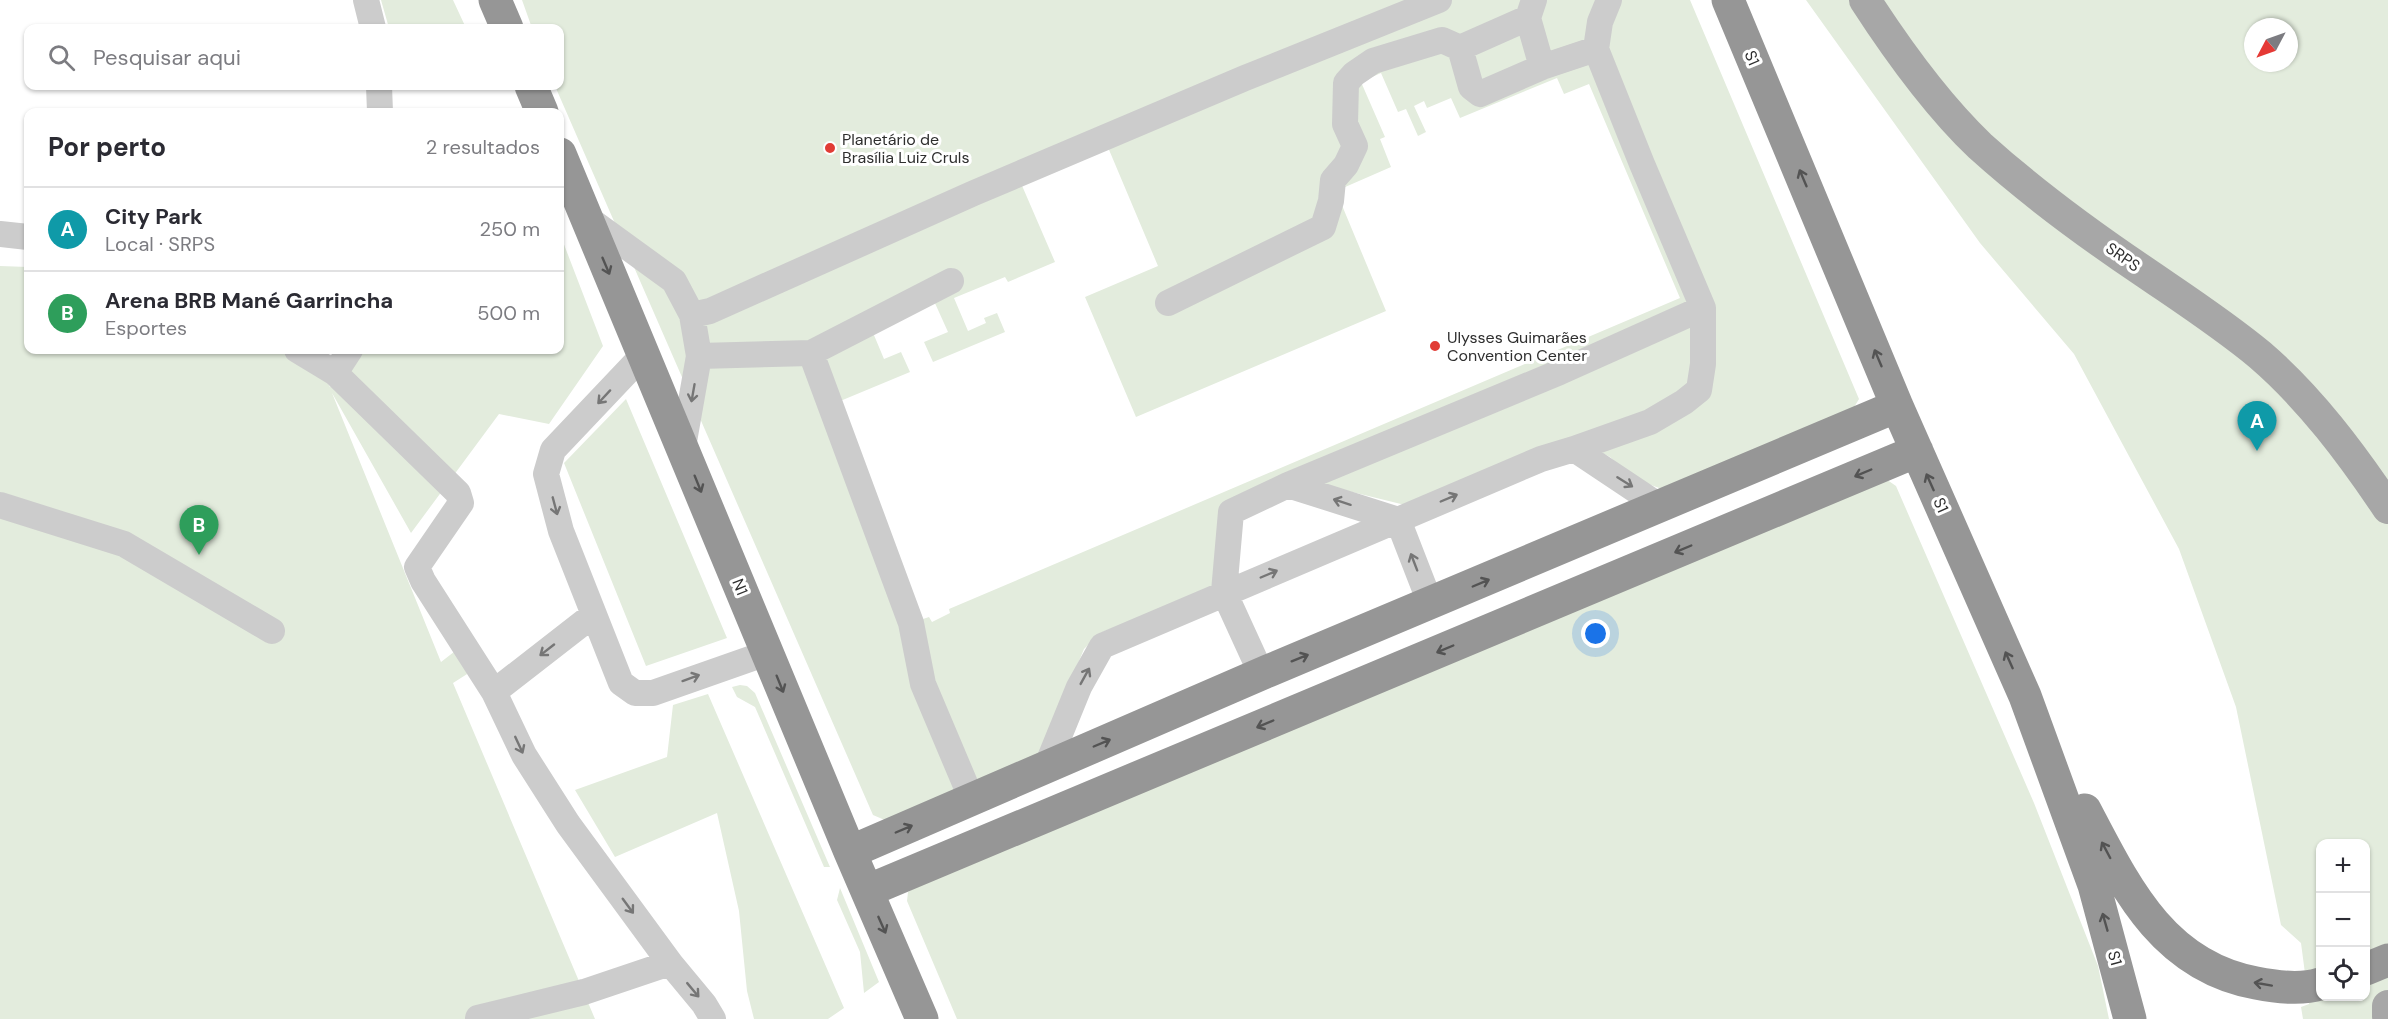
<!DOCTYPE html>
<html lang="pt">
<meta charset="utf-8">
<style>
:root{--surface:#fff;--page:#f2f2f3;--text:#2b2b33;--muted:#7c7c81;--line:#e1e1e2;--accent:#1a73e8}
body{margin:0;font-family:"DM Sans",sans-serif;background:var(--page);color:var(--text)}
.controls{position:absolute;right:18px;bottom:18px;display:grid;overflow:hidden;border-radius:12px;box-shadow:0 2px 4px #0004}
.controls button{width:54px;height:54px;display:grid;place-items:center;padding:0;border:0;border-bottom:2px solid var(--line);background:var(--surface);color:var(--text);font:30px sans-serif}
.compass{position:absolute;left:2244px;top:18px;width:54px;height:54px;border-radius:50%;background:var(--surface);box-shadow:0 2px 4px #0004;rotate:229deg}
.you{position:absolute;left:1596px;top:634px;width:21px;height:21px;margin:-15px;border:4px solid #fff;border-radius:50%;background:#1a73e8;box-shadow:0 0 0 9px #1a73e833}
.badge{display:grid;place-items:center;width:39px;height:39px;border-radius:50%;background:var(--accent);color:#fff;font-size:20px;font-weight:700}
.pin{position:absolute;translate:-50% -50px;filter:drop-shadow(0 2px 3px #0008)}
.pin::after{content:'';position:absolute;top:32px;width:21px;height:18px;background:inherit;clip-path:polygon(0 0,100% 0,50% 100%)}
.list{margin:0;padding:0;list-style:none}
h2{display:flex;justify-content:space-between;align-items:center;height:78px;margin:0;padding:0 24px;font-size:26px}
h2 small{font-size:20px;font-weight:400;color:var(--muted)}
.list li{display:grid;grid-template-columns:39px 1fr auto;gap:18px;align-items:center;box-sizing:border-box;height:84px;padding:0 24px;border-top:2px solid var(--line)}
.list b{display:block;font-size:22px;white-space:nowrap}
.list p{margin:0;font-size:20px;white-space:nowrap;color:var(--muted)}
.list em{font-size:20px;font-style:normal;color:var(--muted)}
.icon{flex:none;width:33px;height:33px;fill:none;stroke:currentColor;stroke-width:2;stroke-linecap:round;stroke-linejoin:round}
.map{position:relative;flex:none;width:2388px;height:1019px;overflow:hidden}
.search{position:absolute;background:var(--surface);box-shadow:0 2px 4px #0004;left:24px;top:24px;width:540px;height:66px;display:flex;align-items:center;gap:15px;box-sizing:border-box;padding:0 21px;border-radius:12px;color:var(--muted);font-size:22px}
.panel{position:absolute;background:var(--surface);box-shadow:0 2px 4px #0004;left:24px;top:108px;width:540px;height:246px;border-radius:12px}
.map>svg:first-child{display:block}
</style>
<div class="map">
<svg width="2388" height="1019" viewBox="0 0 2388 1019">
<rect width="100%" height="100%" fill="#fff"/>
<path fill="#e3ecdd" fill-rule="evenodd" d="M381 0H453L466 28H389Z
M522 0H1690L1859 399 1850 414 1667 491 1635 479 1610 457 1578 440 1405 505 1287 476 1229 503 1218 576 1210 589 1100 633 1084 649 1040 754 887 821 873 815 555 86H560V28H532ZM1381 73 1398 112 1406 109 1418 136 1426 132 1414 106 1424 101 1427 108 1451 98 1460 118 1557 78 1564 94 1589 84 1680 298 949 609 950 613 932 622 929 617 923 619 833 404 910 372 901 352 884 359 871 328 934 301 948 332 924 342 933 362 1005 332 997 313 984 318 986 323 968 331 954 298 1005 277 1008 282 1055 262 1020 181 1107 145 1158 266 1085 297 1136 417 1386 311 1336 191 1391 167 1380 139 1385 137 1361 82Z
M1806 0H2388V1019H2303L2301 1007 2309 1004 2301 943 2281 925 2236 707 2179 549 2074 354 1980 243ZM2253 27H2289V63H2253ZM2320 844H2366V996H2320Z
M560 234 603 346 549 424 499 414 411 533 332 393 441 662 459 648 475 669 453 683 595 1019H0V266L28 267V350H278L321 372 330 387 358 350H560Z
M626 399 727 638 646 666 564 463Z
M1883 477 1896 486 2034 803 2098 966 2109 1019H957L907 901 908 892 924 881Z
M740 685 747 686 755 693 830 867H824L755 707 737 697 732 687Z
M708 694 844 1008 828 1019H754L747 991 739 911 717 813 615 857 575 790 667 757 673 705Z
M840 888 879 982 864 993 860 952 837 900Z"/>
<g fill="none" stroke-linecap="round" stroke-linejoin="round">
<path stroke="#ccc" stroke-width="26" d="M366 0 373 28
M1528 18 1460 48 1471 87 1480 94 1542 67 1528 18 1534 0
M1542 67 1596 49
M379 86 380 112
M586 217 674 281 692 315 699 356 683 447
M0 234 28 237
M1168 303 1323 227 1331 201 1333 180 1346 165 1355 146 1345 124 1346 83 1354 74 1373 61 1442 40 1460 48
M692 315 710 311 974 193 1245 78 1439 0
M297 350 335 373
M350 350 335 373 458 493 461 503 417 567 423 581 494 692 524 755 568 824 670 963 704 1004 713 1019
M811 353 951 281
M644 354 553 450 546 474 561 531 621 683 635 693H653L767 653
M699 356 811 353 911 623 923 684 972 800
M1574 449 1650 422 1684 402 1699 390 1703 364V308L1642 164 1596 49 1600 22 1609 0
M1288 485 1560 372 1703 308
M0 505 124 544 272 631
M1268 671 1256 662 1224 592 1231 512 1288 485 1398 520 1431 605
M494 692 593 615
M1046 768 1079 687 1102 646 1541 459 1574 449 1661 507
M478 1018 584 992 670 963"/>
<path stroke="#a7a7a7" stroke-width="32" d="M1865 0C1898 51 1936 104 1980 146 2032 193 2088 234 2146 273 2184 299 2224 325 2260 355 2310 398 2351 453 2388 508
M2388 1006V1016"/>
<path stroke="#969696" stroke-width="33" d="M495 0 507 28
M1728 0 1897 406 2025 696 2094 885 2130 1019
M531 86 542 112
M560 154 850 852 922 1019
M2085 810C2125 886 2162 966 2256 983 2276 987 2301 990 2320 984
M850 852 1268 671 1897 406
M867 891 1917 451
M2366 969 2388 960"/>
</g>
<defs><path id="oneway-shaft" d="M-6 0H5M1.5-3L5.5 0L1.5 3" fill="none" stroke-width="1.6" stroke-linecap="round" stroke-linejoin="round" transform="scale(1.5)"/></defs>
<g stroke="#535353">
<use href="#oneway-shaft" transform="translate(1803 178) rotate(-113)"/>
<use href="#oneway-shaft" transform="translate(606 266) rotate(67)"/>
<use href="#oneway-shaft" transform="translate(1878 358) rotate(-113)"/>
<use href="#oneway-shaft" transform="translate(1863 473) rotate(157)"/>
<use href="#oneway-shaft" transform="translate(1930 482) rotate(-114)"/>
<use href="#oneway-shaft" transform="translate(698 484) rotate(68)"/>
<use href="#oneway-shaft" transform="translate(1683 549) rotate(157)"/>
<use href="#oneway-shaft" transform="translate(1481 583) rotate(-23)"/>
<use href="#oneway-shaft" transform="translate(1445 649) rotate(157)"/>
<use href="#oneway-shaft" transform="translate(1300 658) rotate(-22)"/>
<use href="#oneway-shaft" transform="translate(2009 660) rotate(-114)"/>
<use href="#oneway-shaft" transform="translate(780 684) rotate(68)"/>
<use href="#oneway-shaft" transform="translate(1265 724) rotate(157)"/>
<use href="#oneway-shaft" transform="translate(1102 743) rotate(-23)"/>
<use href="#oneway-shaft" transform="translate(904 829) rotate(-23)"/>
<use href="#oneway-shaft" transform="translate(2106 850) rotate(-118)"/>
<use href="#oneway-shaft" transform="translate(2105 922) rotate(-106)"/>
<use href="#oneway-shaft" transform="translate(882 925) rotate(66)"/>
<use href="#oneway-shaft" transform="translate(2263 984) rotate(-170)"/>
</g>
<g stroke="#767676">
<use href="#oneway-shaft" transform="translate(693 393) rotate(100)"/>
<use href="#oneway-shaft" transform="translate(604 397) rotate(133)"/>
<use href="#oneway-shaft" transform="translate(1625 482) rotate(32)"/>
<use href="#oneway-shaft" transform="translate(1449 498) rotate(-23)"/>
<use href="#oneway-shaft" transform="translate(1342 502) rotate(-162)"/>
<use href="#oneway-shaft" transform="translate(555 506) rotate(75)"/>
<use href="#oneway-shaft" transform="translate(1414 562) rotate(-111)"/>
<use href="#oneway-shaft" transform="translate(1269 574) rotate(-23)"/>
<use href="#oneway-shaft" transform="translate(547 650) rotate(142)"/>
<use href="#oneway-shaft" transform="translate(1085 676) rotate(-61)"/>
<use href="#oneway-shaft" transform="translate(691 678) rotate(-20)"/>
<use href="#oneway-shaft" transform="translate(519 745) rotate(65)"/>
<use href="#oneway-shaft" transform="translate(628 906) rotate(54)"/>
<use href="#oneway-shaft" transform="translate(693 990) rotate(50)"/>
</g>
<g fill="#e13c35" stroke="#fff" stroke-width="2">
<circle cx="830" cy="148" r="6"/>
<circle cx="1435" cy="346" r="6"/>
</g>
<g text-anchor="middle" dominant-baseline="central" stroke-width="6" stroke-linejoin="round" paint-order="stroke">
<g font-size="16" fill="#2f2f2f" stroke="#fff">
<text transform="translate(1752 58) rotate(67)">S1</text>
<text transform="translate(2123 257) rotate(35)">SRPS</text>
<text transform="translate(1941 505) rotate(66)">S1</text>
<text transform="translate(740 587) rotate(68)">N1</text>
<text transform="translate(2115 958) rotate(75)">S1</text>
</g>
<g font-size="16" fill="#2f2f2f" stroke="#fff" text-anchor="start">
<text x="842" y="139">Planetário de<tspan x="842" dy="18">Brasília Luiz Cruls</tspan></text>
<text x="1447" y="337">Ulysses Guimarães<tspan x="1447" dy="18">Convention Center</tspan></text>
</g>
</g>
</svg>
<div class="controls">
<button>+</button>
<button>−</button>
<button><svg class="icon" aria-label="locate" viewBox="0 0 24 24"><circle cx="12" cy="12" r="6"/><path d="M12 2v4M12 18v4M2 12h4M18 12h4"/></svg></button>
</div>
<svg class="compass" viewBox="-18 -18 36 36"><path d="M0-13l5 13h-10z" fill="#e53935"/><path d="M0 13l5-13h-10z" fill="#7c7c81"/></svg>
<div class="you"></div>
<div class="pin badge" style="left:2257px;top:451px;background:#0f9aa8">A</div>
<div class="pin badge" style="left:199px;top:555px;background:#2e9e5b">B</div>
<div class="search"><svg class="icon" aria-label="search" viewBox="0 0 24 24"><circle cx="10" cy="10" r="6"/><path d="M15 15l6 6"/></svg>Pesquisar aqui</div>
<section class="panel">
<h2>Por perto<small>2 resultados</small></h2>
<ul class="list">
<li><span class="badge" style="background:#0f9aa8">A</span><div><b>City Park</b><p>Local · SRPS</p></div><em>250 m</em></li>
<li><span class="badge" style="background:#2e9e5b">B</span><div><b>Arena BRB Mané Garrincha</b><p>Esportes</p></div><em>500 m</em></li>
</ul>
</section>
</div>
